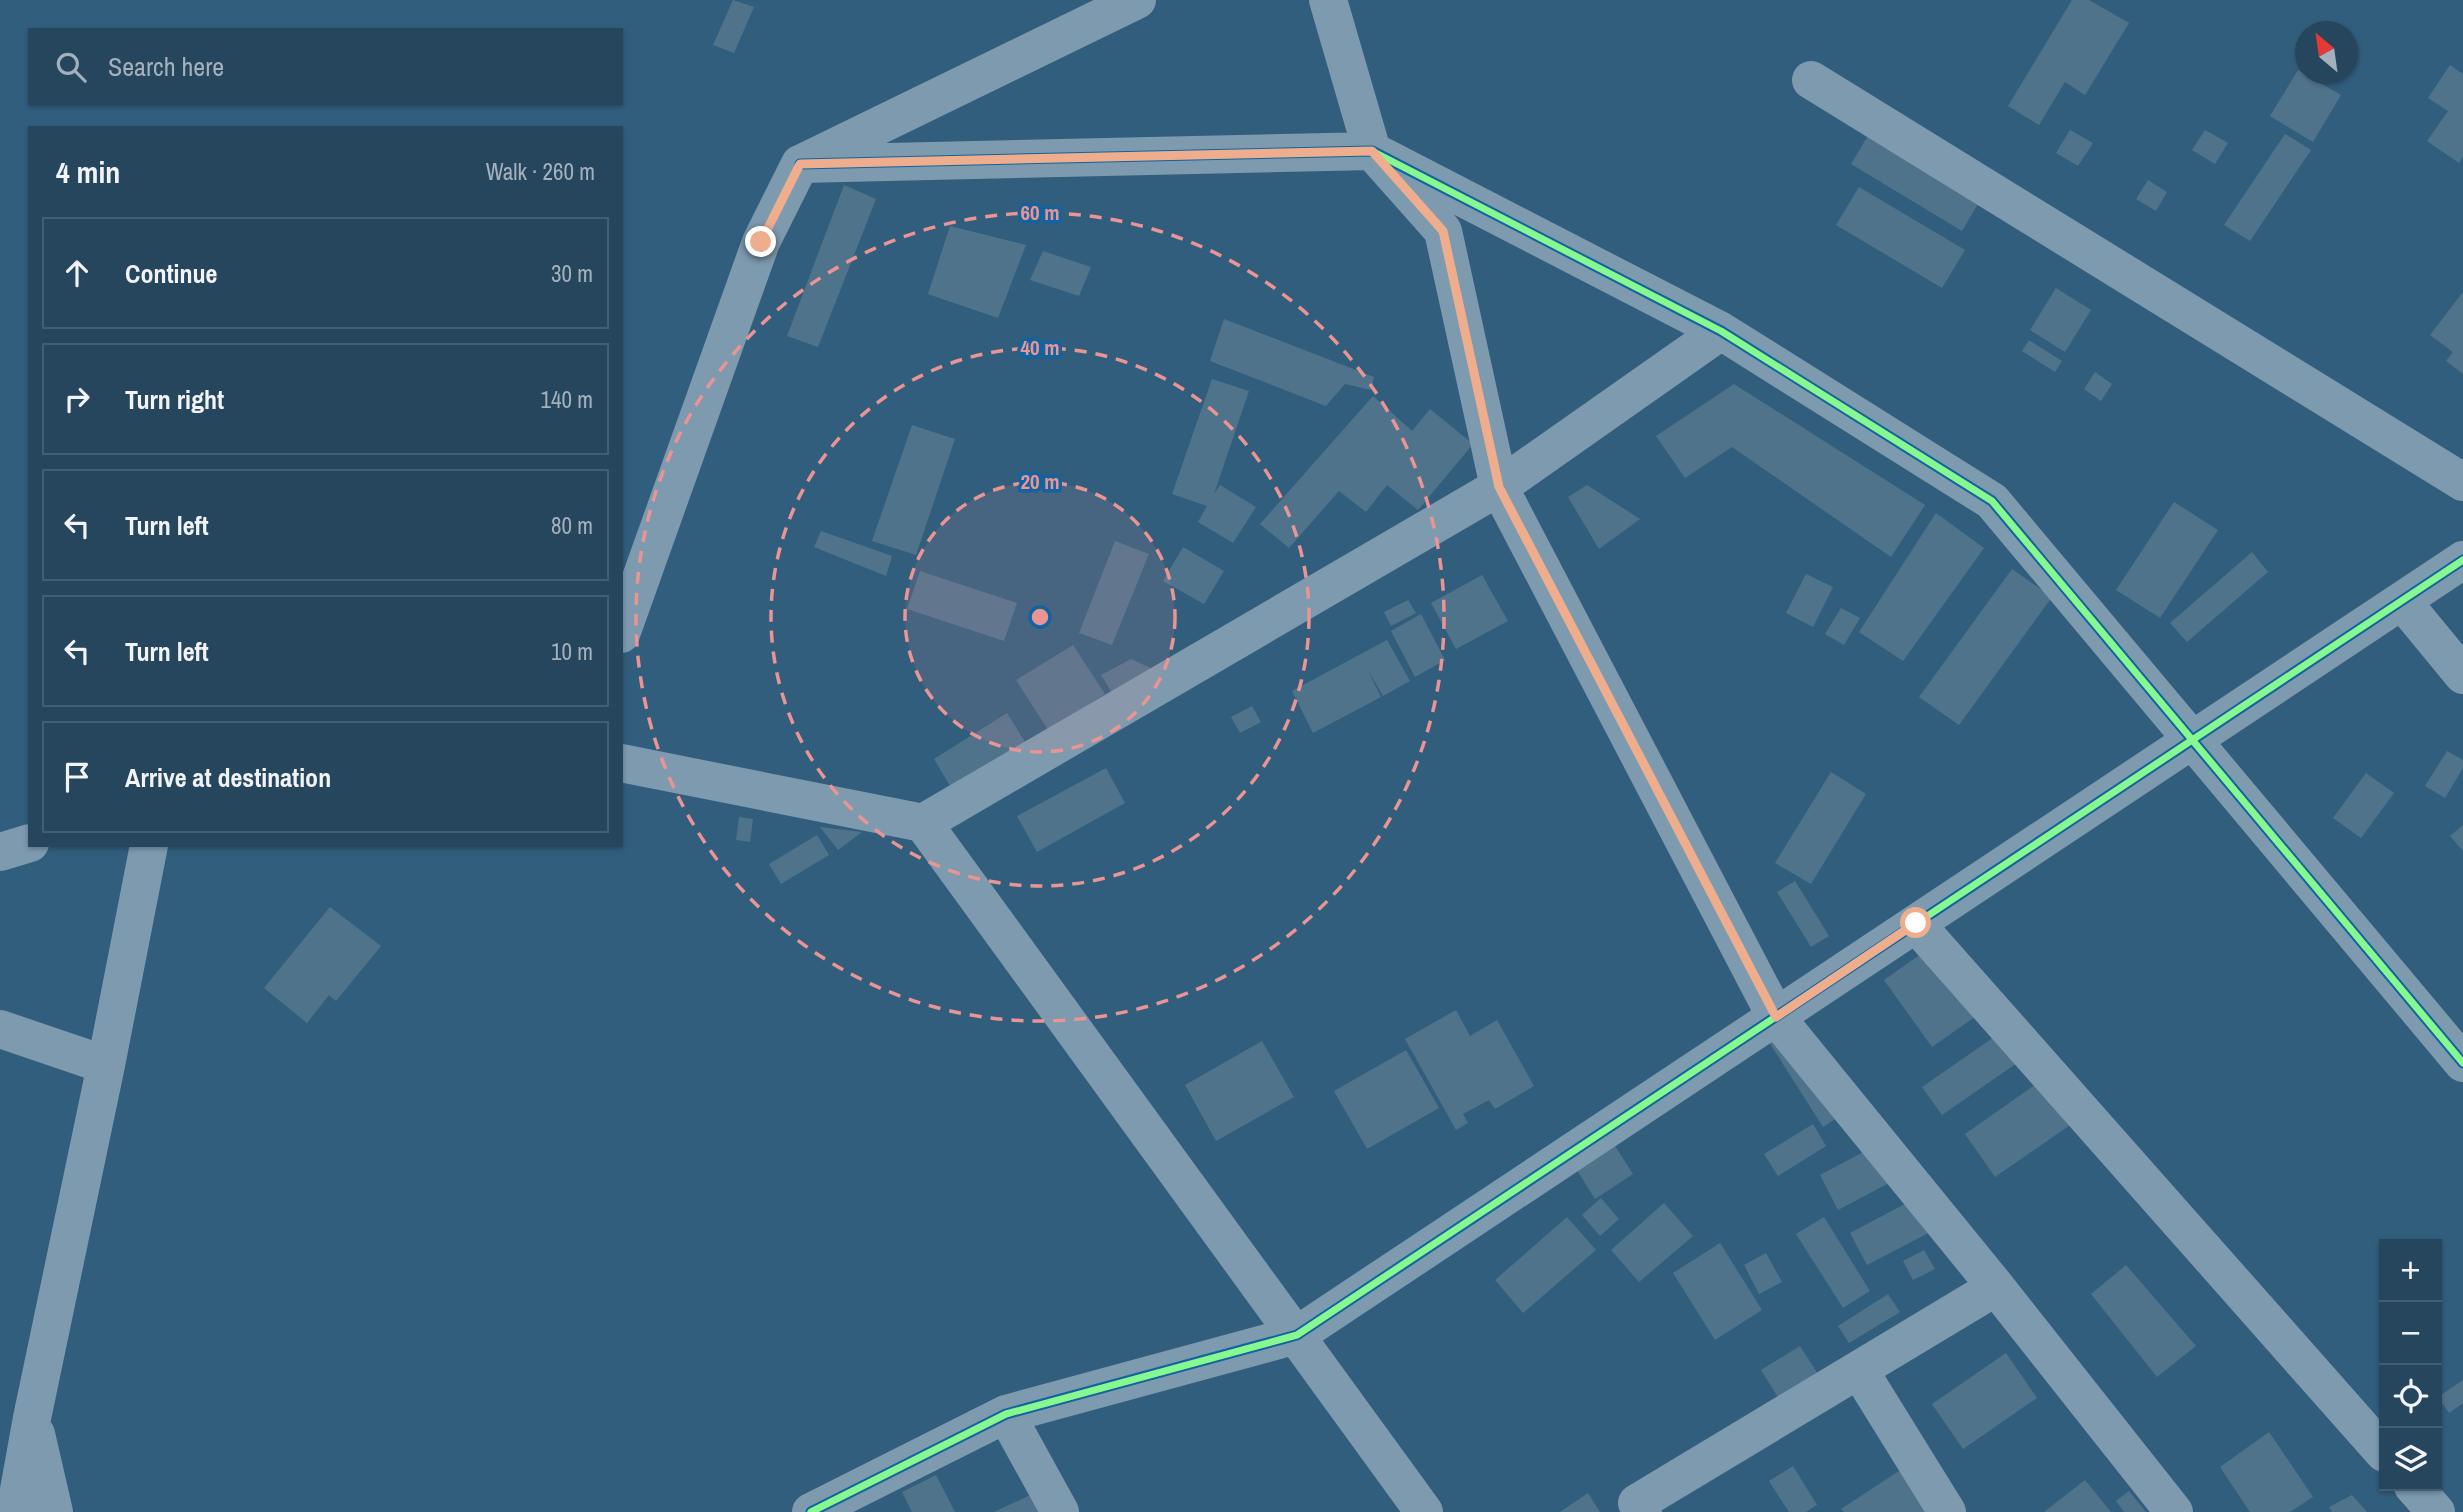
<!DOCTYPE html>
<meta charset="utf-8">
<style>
:root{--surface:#26465e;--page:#2e4d64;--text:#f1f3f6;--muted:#a4b1bc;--line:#425e73}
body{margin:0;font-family:"Archivo Narrow",sans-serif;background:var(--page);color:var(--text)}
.controls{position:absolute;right:21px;bottom:21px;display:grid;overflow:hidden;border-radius:0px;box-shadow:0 2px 5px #0004}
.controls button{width:63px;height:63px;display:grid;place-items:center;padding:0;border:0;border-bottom:2px solid var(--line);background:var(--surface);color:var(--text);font:35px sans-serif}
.compass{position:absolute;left:2295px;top:21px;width:63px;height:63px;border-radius:50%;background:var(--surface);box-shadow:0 2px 5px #0004;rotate:331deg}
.stop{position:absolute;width:21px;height:21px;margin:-16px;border:5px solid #eead8d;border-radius:50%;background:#fff}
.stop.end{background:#eead8d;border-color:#fff;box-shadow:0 2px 7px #0008}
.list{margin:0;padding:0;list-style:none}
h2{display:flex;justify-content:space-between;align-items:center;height:91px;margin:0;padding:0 28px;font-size:30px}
h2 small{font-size:23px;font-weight:400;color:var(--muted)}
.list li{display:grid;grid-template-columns:46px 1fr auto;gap:21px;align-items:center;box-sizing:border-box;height:112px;margin:0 14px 14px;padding:0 14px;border:2px solid var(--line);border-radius:0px}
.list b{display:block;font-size:26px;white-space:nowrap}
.list em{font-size:23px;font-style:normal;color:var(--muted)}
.icon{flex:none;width:38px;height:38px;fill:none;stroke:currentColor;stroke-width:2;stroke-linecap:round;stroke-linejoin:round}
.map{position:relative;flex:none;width:2463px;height:1512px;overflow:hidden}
.search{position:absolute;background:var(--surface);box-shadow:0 2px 5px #0004;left:28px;top:28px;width:595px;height:77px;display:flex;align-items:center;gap:18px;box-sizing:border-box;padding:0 24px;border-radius:0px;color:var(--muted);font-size:26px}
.panel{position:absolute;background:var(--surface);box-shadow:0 2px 5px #0004;left:28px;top:126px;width:595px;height:721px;border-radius:0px}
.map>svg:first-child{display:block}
</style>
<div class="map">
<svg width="2463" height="1512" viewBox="0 0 2463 1512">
<rect width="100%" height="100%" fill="#325e7e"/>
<path fill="#50738c" d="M733 0 754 7 734 53 713 45Z
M2072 0H2089L2129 23 2085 95 2065 82 2039 125 2008 106Z
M2450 65 2463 74V156L2459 163 2427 141 2448 111 2428 98Z
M2298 70 2341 95 2313 142 2270 116Z
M1875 124 1986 190 1962 231 1851 164Z
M2070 130 2093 143 2078 166 2056 153Z
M2205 130 2228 143 2215 164 2192 150Z
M2285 134 2311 150 2250 241 2224 225Z
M2148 180 2167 192 2156 211 2136 199Z
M844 185 876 199 818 347 787 336Z
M1859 187 1965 250 1942 288 1836 225Z
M950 226 1026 245 998 318 928 294Z
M1043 251 1091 267 1079 296 1030 280Z
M2056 288 2091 310 2065 352 2030 330Z
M2463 292V374L2446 361 2453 352 2430 335Z
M1224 319 1374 377 1371 390 1345 384 1326 406 1210 361Z
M2029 340 2062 361 2055 372 2022 351Z
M2095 372 2112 384 2101 401 2084 389Z
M1212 379 1249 391 1214 494 1220 485 1256 507 1233 543 1198 522 1207 506 1172 494Z
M1734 384 1925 505 1891 557 1732 447 1685 478 1656 436Z
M1373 396 1412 431 1430 409 1473 444 1418 510 1387 485 1366 512 1339 491 1289 548 1260 524Z
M912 425 955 439 916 555 872 541Z
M1587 485 1640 519 1599 549 1568 497Z
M2174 502 2218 530 2160 618 2116 590Z
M1936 513 1984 548 1903 661 1859 632Z
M821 531 892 556 886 576 814 547Z
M1115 541 1149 554 1112 645 1079 633Z
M1183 547 1224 571 1204 604 1163 581Z
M2252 552 2268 572 2187 642 2170 623Z
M2012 569 2052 597 1959 725 1919 697Z
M920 571 1017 603 1004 641 907 609Z
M1806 574 1833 587 1813 627 1786 613Z
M1482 575 1508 621 1456 649 1431 603Z
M1408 600 1416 613 1391 626 1384 612Z
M1841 608 1860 618 1844 645 1825 634Z
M1421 614 1445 660 1415 677 1391 631Z
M1387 640 1410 681 1383 696 1366 667 1381 697 1313 733 1292 691Z
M1073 645 1105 694 1048 730 1016 680Z
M1131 659 1155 670 1114 696 1101 675Z
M1252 706 1261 722 1240 733 1231 717Z
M1007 713 1027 745 953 791 934 759Z
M2447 751 2463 760V768L2445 798 2425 786Z
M1106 768 1125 803 1037 852 1017 816Z
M1831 772 1866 794 1811 884 1775 863Z
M2366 773 2394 793 2361 838 2333 818Z
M739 817 753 819 750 842 736 840Z
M2463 825V851L2450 836Z
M820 827 862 832 838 850Z
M817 835 829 855 781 884 769 864Z
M1795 881 1829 936 1811 947 1777 892Z
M330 907 381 946 336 1001 329 995 307 1023 264 988Z
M1935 944 1982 1012 1932 1047 1884 980Z
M1456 1010 1470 1036 1497 1020 1534 1086 1495 1109 1489 1100 1463 1114 1468 1123 1456 1130 1405 1039Z
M1792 1027 1846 1112 1823 1127 1769 1042Z
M1997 1035 2017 1063 1942 1115 1922 1087Z
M1262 1041 1294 1097 1216 1141 1185 1085Z
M1406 1050 1439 1108 1367 1149 1334 1091Z
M2042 1080 2073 1123 1995 1177 1965 1134Z
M1813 1124 1826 1146 1778 1176 1764 1154Z
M1608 1135 1633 1174 1595 1199 1570 1159Z
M1871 1148 1889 1183 1838 1210 1820 1175Z
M1920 1196 1938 1228 1867 1265 1850 1233Z
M1601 1198 1619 1219 1600 1236 1582 1215Z
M1664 1203 1693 1236 1639 1282 1611 1250Z
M1567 1217 1596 1250 1523 1313 1495 1280Z
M1824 1217 1870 1291 1843 1308 1796 1234Z
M1720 1243 1762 1310 1715 1340 1673 1273Z
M1924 1250 1935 1269 1913 1280 1903 1261Z
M1766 1253 1782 1282 1759 1294 1744 1265Z
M2126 1265 2196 1346 2157 1377 2091 1294Z
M1888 1294 1900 1312 1849 1343 1838 1326Z
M1800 1346 1818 1374 1779 1399 1761 1370Z
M2006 1353 2037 1398 1963 1449 1932 1404Z
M2463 1380V1403L2449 1413 2438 1397Z
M2269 1432 2313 1497 2290 1512H2250L2220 1467Z
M1793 1466 1817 1505 1806 1512H1789L1769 1481Z
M1905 1467 1935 1512H1844L1841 1509Z
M936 1475 955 1512H912L902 1492Z
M2085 1480 2111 1512H2044Z
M1041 1490 1054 1512H994Z
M2129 1491 2146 1512H2124L2116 1501Z
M1588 1493 1600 1512H1560Z
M2352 1495 2367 1512H2332L2329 1507Z"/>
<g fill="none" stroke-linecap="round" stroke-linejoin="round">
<path stroke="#7d9aaf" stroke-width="38" d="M1328 0 1372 151 1443 231 1499 487 1776 1017 1996 1287 2174 1512
M1811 80 2463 482
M800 164 1372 151 1721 331 1992 501 2463 1063
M2402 601 2463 675
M621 634 761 242 800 164 1137 0
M621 763 923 823 1499 487 1721 331
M923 823 1424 1512
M0 852 30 843
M1916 924 2384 1453
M0 1029 106 1065
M1859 1370 1947 1512
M1006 1414 1060 1512
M36 1434 54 1512
M2413 1486 2436 1512
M15 1512 32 1418 106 1065 149 845
M811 1512 1006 1414 1297 1335 2463 560
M1643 1512 1637 1503 1996 1287"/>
<g stroke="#12639e" stroke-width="11">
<path id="cycleway" d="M800 164 1372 151 1721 331 1992 501 2463 1063
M811 1512 1006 1414 1297 1335 2463 560"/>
</g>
<use href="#cycleway" stroke="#87f88f" stroke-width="7"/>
</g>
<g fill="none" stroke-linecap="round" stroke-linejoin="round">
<path stroke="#eead8d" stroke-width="9" d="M761 242 800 164 1372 151 1443 231 1499 487 1776 1017 1916 923"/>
</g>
<circle cx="1040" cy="617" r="135" fill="#ea9494" fill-opacity=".12"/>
<g fill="none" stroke="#ea9494" stroke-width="3.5" stroke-dasharray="12 9">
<circle cx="1040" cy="617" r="135"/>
<circle cx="1040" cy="617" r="269"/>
<circle cx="1040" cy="617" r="404"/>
</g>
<circle cx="1040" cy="617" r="10" fill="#ea9494" stroke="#12639e" stroke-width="3.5"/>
<g font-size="21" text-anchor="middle" font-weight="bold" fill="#ea9494" stroke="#12639e" stroke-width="7" stroke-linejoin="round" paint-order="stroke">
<text x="1040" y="220">60 m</text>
<text x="1040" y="355">40 m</text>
<text x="1040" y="489">20 m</text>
</g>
</svg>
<div class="controls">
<button>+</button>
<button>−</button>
<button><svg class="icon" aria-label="locate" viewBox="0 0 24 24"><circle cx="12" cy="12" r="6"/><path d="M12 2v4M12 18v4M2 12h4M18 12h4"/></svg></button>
<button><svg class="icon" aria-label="layers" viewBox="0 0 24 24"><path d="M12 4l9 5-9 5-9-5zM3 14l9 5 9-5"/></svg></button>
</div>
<svg class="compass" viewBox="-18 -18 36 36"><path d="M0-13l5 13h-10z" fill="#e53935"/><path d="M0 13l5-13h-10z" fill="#a4b1bc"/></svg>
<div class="stop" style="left:1916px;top:923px"></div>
<div class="stop end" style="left:761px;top:242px"></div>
<div class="search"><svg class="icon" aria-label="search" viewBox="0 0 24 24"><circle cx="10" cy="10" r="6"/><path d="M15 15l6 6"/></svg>Search here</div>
<section class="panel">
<h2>4 min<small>Walk · 260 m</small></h2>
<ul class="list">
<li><svg class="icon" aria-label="ahead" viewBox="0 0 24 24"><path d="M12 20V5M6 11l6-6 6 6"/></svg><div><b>Continue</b></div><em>30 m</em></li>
<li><svg class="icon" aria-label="right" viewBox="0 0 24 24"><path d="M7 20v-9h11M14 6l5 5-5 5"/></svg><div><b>Turn right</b></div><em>140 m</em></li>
<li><svg class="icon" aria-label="left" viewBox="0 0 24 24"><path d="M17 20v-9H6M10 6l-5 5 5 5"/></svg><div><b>Turn left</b></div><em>80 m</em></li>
<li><svg class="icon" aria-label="left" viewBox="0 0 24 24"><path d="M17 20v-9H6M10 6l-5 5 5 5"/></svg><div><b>Turn left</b></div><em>10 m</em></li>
<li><svg class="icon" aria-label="arrive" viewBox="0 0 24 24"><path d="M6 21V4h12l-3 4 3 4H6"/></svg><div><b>Arrive at destination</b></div></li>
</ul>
</section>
</div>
